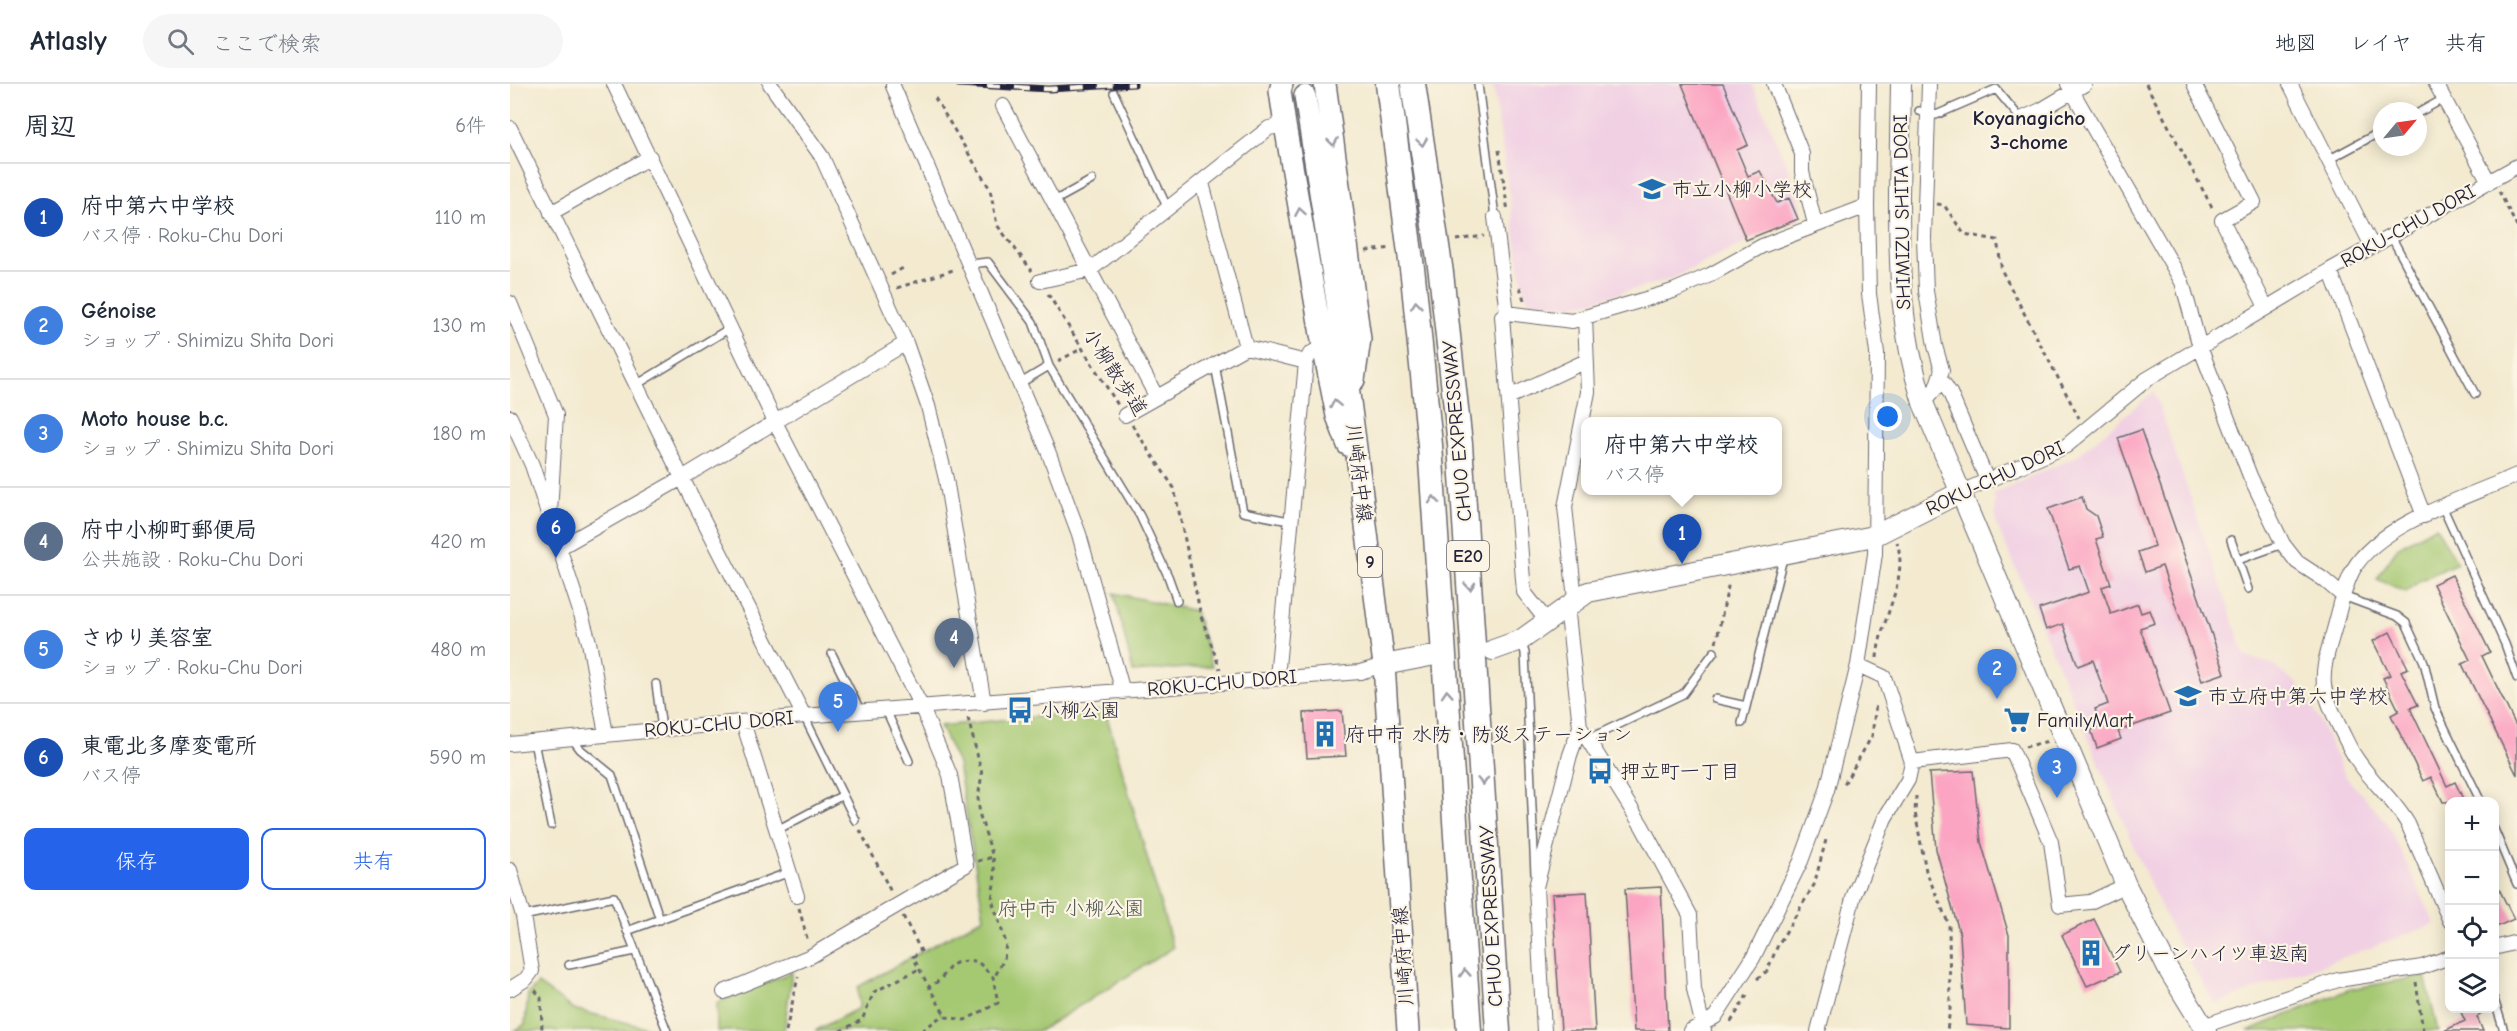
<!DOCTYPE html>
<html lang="ja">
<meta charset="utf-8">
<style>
:root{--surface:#fff;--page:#f6f6f7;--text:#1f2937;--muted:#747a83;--line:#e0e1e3;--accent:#2563eb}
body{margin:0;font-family:"Comic Neue","Klee One",sans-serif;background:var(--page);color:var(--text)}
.controls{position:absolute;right:18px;bottom:18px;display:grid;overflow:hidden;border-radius:12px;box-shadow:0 3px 15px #0003}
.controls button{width:54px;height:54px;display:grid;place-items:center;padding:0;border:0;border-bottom:2px solid var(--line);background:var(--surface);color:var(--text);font:30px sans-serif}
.compass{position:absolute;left:1863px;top:18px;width:54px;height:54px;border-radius:50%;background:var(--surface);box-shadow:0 3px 15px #0003;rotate:61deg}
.you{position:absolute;left:1378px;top:333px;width:21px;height:21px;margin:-15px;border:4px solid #fff;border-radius:50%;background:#1a73e8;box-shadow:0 0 0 9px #1a73e833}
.badge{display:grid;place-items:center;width:39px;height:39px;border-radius:50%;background:var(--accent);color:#fff;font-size:20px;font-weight:700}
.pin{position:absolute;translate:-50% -50px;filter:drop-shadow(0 2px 3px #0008)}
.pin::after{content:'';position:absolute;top:32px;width:21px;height:18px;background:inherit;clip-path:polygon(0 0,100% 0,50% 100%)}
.popup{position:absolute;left:1071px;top:333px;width:201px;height:78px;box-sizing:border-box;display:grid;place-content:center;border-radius:12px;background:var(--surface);filter:drop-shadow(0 2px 4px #0005);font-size:20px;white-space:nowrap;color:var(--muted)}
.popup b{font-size:22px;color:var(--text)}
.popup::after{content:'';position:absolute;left:50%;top:100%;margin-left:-12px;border:12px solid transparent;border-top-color:var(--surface)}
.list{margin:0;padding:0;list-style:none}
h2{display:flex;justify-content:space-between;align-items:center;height:78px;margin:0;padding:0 24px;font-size:26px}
h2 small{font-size:20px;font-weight:400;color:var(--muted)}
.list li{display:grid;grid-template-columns:39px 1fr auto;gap:18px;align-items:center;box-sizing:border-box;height:108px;padding:0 24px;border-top:2px solid var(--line)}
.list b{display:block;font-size:22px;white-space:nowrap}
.list p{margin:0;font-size:20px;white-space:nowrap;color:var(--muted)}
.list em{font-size:20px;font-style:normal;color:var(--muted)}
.actions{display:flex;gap:12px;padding:18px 24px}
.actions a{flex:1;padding:14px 0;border:2px solid var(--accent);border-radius:12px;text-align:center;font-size:21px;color:var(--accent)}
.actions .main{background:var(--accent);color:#fff}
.icon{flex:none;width:33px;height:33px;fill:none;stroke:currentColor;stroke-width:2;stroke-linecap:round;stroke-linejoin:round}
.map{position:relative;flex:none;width:2007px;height:947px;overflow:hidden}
header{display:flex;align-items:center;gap:36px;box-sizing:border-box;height:84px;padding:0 30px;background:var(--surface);border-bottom:2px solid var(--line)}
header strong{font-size:28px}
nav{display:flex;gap:33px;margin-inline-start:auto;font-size:21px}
.search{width:420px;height:54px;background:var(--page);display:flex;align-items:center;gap:15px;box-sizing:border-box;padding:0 21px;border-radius:33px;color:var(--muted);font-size:22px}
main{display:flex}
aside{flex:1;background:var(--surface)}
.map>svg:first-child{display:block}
</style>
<header>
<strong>Atlasly</strong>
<div class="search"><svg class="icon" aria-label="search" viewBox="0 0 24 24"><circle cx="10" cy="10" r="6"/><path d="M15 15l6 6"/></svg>ここで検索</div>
<nav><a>地図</a><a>レイヤ</a><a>共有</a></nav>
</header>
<main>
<aside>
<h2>周辺<small>6件</small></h2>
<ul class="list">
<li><span class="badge" style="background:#1a4fb4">1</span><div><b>府中第六中学校</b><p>バス停 · Roku-Chu Dori</p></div><em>110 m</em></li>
<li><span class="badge" style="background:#3f7fe0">2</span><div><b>Génoise</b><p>ショップ · Shimizu Shita Dori</p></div><em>130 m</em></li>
<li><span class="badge" style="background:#3f7fe0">3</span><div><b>Moto house b.c.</b><p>ショップ · Shimizu Shita Dori</p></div><em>180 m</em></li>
<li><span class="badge" style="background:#5c6f8a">4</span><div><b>府中小柳町郵便局</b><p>公共施設 · Roku-Chu Dori</p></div><em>420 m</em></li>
<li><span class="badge" style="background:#3f7fe0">5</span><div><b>さゆり美容室</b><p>ショップ · Roku-Chu Dori</p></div><em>480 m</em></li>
<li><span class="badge" style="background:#1a4fb4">6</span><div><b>東電北多摩変電所</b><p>バス停</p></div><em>590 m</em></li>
</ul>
<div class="actions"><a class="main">保存</a><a>共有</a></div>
</aside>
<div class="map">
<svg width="2007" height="947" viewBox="0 0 2007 947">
<rect width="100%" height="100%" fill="#fcf5e5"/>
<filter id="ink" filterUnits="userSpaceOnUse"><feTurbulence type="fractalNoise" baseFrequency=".0167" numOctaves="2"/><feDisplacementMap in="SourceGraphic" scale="12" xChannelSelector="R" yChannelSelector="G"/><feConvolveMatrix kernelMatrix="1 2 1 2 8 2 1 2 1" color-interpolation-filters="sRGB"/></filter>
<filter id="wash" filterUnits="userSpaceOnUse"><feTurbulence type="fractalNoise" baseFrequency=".008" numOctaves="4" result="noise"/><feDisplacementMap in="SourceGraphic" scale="24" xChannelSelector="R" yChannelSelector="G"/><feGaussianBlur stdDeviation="1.35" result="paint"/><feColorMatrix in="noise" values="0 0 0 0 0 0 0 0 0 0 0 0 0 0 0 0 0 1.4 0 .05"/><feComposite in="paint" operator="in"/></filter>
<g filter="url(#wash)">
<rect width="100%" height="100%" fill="#f3ead0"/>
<path fill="#f1d0e4" d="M983 0H1242L1278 84 1292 125 1289 135 1248 152 1161 195 1063 222 1019 217 1013 207Z
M1644 307 1735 572 1763 581 1785 598 1804 625 1835 692 1878 740 1925 840 1705 920 1664 851 1627 771 1548 581 1486 439 1484 410 1567 372Z"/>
<path fill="#a5c872" stroke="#647556" stroke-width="1.5" d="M1926 442 1947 479 1911 496 1896 508 1867 495 1887 464Z
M604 509 685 527 702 582 623 588Z
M595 626 663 864 529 947H305L349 924 348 903 474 833 448 680 430 642Z
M282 888 274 947H207V919Z
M1915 892 1928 947H1738L1840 905Z
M28 900 63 925 149 947H5L15 940 18 910Z"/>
<g id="blocks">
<path fill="#fba5c3" d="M1172 0H1213L1238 61 1227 66 1238 92 1250 87 1267 119 1279 114 1288 135 1236 156Z
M1631 346 1715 589 1692 597 1652 482 1635 488 1628 468 1645 462 1608 354Z
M1572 413 1576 425 1586 432 1593 453 1586 455 1601 500 1592 503 1601 530 1628 520 1631 529 1640 526 1645 539 1630 544 1660 629 1608 647 1611 655 1587 664 1581 646 1591 643 1585 625 1598 620 1583 576 1568 582 1553 540 1536 546 1529 525 1579 508 1570 482 1559 485 1538 425Z
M1942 491 1980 568 1972 572 2007 644V691L1952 580 1960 576 1923 500Z
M1880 548 1898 584 1891 587 1908 621 1900 624 1937 702 1945 698 1954 717 1933 718 1921 693 1913 697 1881 631 1889 627 1873 594 1880 591 1863 557Z
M832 627 836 672 797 674 794 629Z
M1463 687 1471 758 1499 851V944L1456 941 1450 851 1426 765 1419 689Z
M1984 795 2004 835 1984 844Z
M1151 803 1158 947H1124L1115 805Z
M1077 808 1085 947H1051L1042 810Z
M1584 835 1610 888 1577 902 1552 851Z
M1949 924H1981L1967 933 1973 947H1934L1955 937Z"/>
</g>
</g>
<g filter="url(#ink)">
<use href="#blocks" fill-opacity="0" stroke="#6b686f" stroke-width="1.5"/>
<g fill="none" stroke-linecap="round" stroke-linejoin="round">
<g stroke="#6b686f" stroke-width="10">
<path id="lane" d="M968 0 985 133
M604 9 658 125
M1409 27 1426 31 1486 5 1511 35
M1908 29 1926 19
M1818 76 1872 47
M544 117 582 96
M1881 152 1965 310
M460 180 478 178 523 238 539 282 630 432 658 492 667 517
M705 281 733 428 779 437
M509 300 539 282
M126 301 220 244
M1933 424 1995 560 2007 594
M1721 456 1738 505
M1728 476 1773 460
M1833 512 1887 532 1896 539 1914 578 1925 624 1971 718
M1012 559 1015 569 1025 790
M322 570 351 628
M146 600 152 645
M1205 615 1236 622
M376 626 399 677
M294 632 345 736
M1232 639 1273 474
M61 653 70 665 102 691 150 836
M1078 655 1173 610 1204 568
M24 658 41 741
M1984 745 2007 800
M267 746 333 711
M13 832 104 813 157 947
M117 847 280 788
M59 881 124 867
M1984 915 1994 947"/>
</g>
<g stroke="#6b686f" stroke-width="16">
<path id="street" d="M104 0 265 338 412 624 440 691 456 781 301 872 214 908
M260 0 312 73 396 259 418 322 436 395 474 619
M1264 0 1292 70V88L1305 140
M1558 0 1672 198 1690 263 1740 392 1773 460 1787 478 1813 495 1833 512
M1684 0 1744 118 1712 136 1756 223
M1780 0 1862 162
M1926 0 1979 98
M383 2 538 367 569 450 613 608
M493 22 646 312
M1511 35 1531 26 1575 0
M0 44 172 394 294 632
M692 99 736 263
M41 129 140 73
M985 133 997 229 1062 237 1075 233 1078 308 1055 423 1065 515
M1820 186 1914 432
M530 197 580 186 759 44 775 41
M0 219 46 331 40 428
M997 229 992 232 1014 508 1036 536
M1075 233 1163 207 1200 191 1252 162 1357 122 1359 0
M1431 295 1440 309 1477 396
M999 313 1076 277
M1413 319 1426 304 1432 286 1425 262 1416 207 1414 154 1419 0
M615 331 736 263 796 278
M0 333 22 381 71 530 79 558 96 650
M1449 409 1556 362 1637 295 1820 186 2007 82
M49 464 172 394 396 259
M1057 521 1070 643 1132 742 1180 831 1184 905 1194 947
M767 594 796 278 800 270 813 262
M233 638 287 812
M0 660 294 632 850 588 874 581
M1402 678 1502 666 1541 758 1550 821 1580 818 1616 801
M0 786 13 832 22 887 16 895 0 905
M1940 837 1898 740C1882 712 1855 693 1840 664 1832 648 1816 618 1814 601 1812 581 1820 561 1825 542 1830 524 1834 503 1843 486 1868 440 1960 412 2007 391
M1984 864 2007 858
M1693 942 1828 896 1912 883 1940 873
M1034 947 1026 803 1060 671 1070 643
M1180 947 1205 933 1243 874 1291 777 1317 706 1348 581 1365 470 1367 269 1359 210 1357 122
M1308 947 1344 811 1375 734 1398 696 1402 678 1374 593 1348 581"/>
</g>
<g stroke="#6b686f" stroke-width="22">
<path id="secondary" d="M1389 111C1389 189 1390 244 1413 319L1616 801 1658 885 1696 947
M983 566 1011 556 1078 508 1364 452 1449 409
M874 581 920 572"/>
</g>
<g stroke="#6b686f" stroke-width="24">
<path id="primary" d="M772 0 770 7 775 41 813 262 827 332 838 361
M815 0 850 255 844 296
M795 12 827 217 874 581 898 947"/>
</g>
<g stroke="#6b686f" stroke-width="27">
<path id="highway" d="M878 0 903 192 920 361 959 947
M903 0 931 189 950 360 988 947"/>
</g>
<path stroke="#6b686f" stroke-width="3" stroke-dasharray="4.5 4.5" stroke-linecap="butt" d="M1636 0 1703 125
M425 14 480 105 487 141 522 187
M989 66 998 128
M1989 107 2007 143
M1427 120 1434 121 1454 150 1487 156 1492 187 1569 334
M946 156 974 152
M856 167 882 164
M381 191 395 183
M1010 203 1014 216
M387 204 446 185
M538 210 608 321
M548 277 571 265
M622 341 664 404 691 532 710 585
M1206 559 1219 498
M1367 574C1370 535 1399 497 1387 458
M458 634 472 690 468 714 470 732 483 773 485 791 482 816 496 859 494 875 484 894
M1515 663 1538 657
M1334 700 1362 652 1366 619
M1406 712 1405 728 1416 787 1439 841 1440 925 1437 947
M350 746 382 810
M468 777 483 773
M289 824 298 858
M393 832 411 867 403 873C413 892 423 911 434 929L436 933 455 936 488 919 483 893 467 877C431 875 444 890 419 903
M1247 895 1257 887 1268 861 1304 801 1317 752
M1906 898 1913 947
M25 906 31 914 32 947
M1221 938 1239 908
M276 947 288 893
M330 947 352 936 364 908 409 885
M412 947 434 930"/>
<use href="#lane" stroke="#fff" stroke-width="7"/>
<use href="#street" stroke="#fff" stroke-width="14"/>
<use href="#secondary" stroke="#fff" stroke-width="20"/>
<use href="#primary" stroke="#fff" stroke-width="21"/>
<use href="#highway" stroke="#fff" stroke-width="24"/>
<g stroke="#22223b" stroke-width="7">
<path id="rail" d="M449 0 539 5 624 0"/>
</g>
<use href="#rail" stroke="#fcf5e5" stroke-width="4.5" stroke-dasharray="14" stroke-linecap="butt"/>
<g stroke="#6b686f" stroke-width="22" stroke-linecap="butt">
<path id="secondary-bridge" d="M1389 111 1391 0"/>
</g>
<use href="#secondary-bridge" stroke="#fff" stroke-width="20"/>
</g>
<defs><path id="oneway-chevron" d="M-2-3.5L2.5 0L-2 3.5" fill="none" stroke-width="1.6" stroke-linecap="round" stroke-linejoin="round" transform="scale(1.5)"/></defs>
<g stroke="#9c9ca7">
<use href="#oneway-chevron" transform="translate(823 58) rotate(82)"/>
<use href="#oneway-chevron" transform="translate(912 58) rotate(82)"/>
<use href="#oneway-chevron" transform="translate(790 128) rotate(-100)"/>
<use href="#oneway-chevron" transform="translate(906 221) rotate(-96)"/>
<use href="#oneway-chevron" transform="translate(825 320) rotate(-101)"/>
<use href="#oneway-chevron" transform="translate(924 416) rotate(-94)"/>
<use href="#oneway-chevron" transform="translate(960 502) rotate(86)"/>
<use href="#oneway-chevron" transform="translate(937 610) rotate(-94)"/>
<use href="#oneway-chevron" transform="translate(973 697) rotate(87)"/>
<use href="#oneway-chevron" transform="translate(955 889) rotate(-94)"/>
</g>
</g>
<defs>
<g id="school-bare" transform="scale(2.07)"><path d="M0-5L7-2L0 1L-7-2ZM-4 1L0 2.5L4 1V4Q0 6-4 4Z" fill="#1f6fb2" stroke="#fcf5e5" stroke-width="2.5" paint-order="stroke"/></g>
<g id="bus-bare" transform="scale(2.07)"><path d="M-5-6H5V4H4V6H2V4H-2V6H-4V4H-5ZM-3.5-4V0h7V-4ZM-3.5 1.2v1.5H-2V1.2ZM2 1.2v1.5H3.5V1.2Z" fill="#1f6fb2" stroke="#fcf5e5" stroke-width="2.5" paint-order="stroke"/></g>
<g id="supermarket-bare" transform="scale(2.07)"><path d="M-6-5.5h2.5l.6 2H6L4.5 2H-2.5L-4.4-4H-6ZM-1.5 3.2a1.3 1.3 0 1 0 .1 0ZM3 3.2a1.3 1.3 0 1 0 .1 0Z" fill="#1f6fb2" stroke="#fcf5e5" stroke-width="2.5" paint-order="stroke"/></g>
<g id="building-bare" transform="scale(2.07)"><path d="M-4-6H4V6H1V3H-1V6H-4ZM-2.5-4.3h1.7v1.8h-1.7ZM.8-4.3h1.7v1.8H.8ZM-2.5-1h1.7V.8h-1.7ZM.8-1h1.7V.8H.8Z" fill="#1f6fb2" stroke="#fcf5e5" stroke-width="2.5" paint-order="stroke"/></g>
</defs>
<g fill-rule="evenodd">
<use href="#school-bare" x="1142" y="105"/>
<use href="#school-bare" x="1678" y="612"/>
<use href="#bus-bare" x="510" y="626"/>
<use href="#supermarket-bare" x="1507" y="636"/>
<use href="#building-bare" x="815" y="650"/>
<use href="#bus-bare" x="1090" y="687"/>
<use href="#building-bare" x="1581" y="869"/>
</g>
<g text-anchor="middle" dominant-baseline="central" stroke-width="4.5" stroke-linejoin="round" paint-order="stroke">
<g fill="#fcf5e5" stroke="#63616e" stroke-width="1.5">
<rect x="937" y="457" width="42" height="30" rx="4.5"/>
<rect x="848" y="463" width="24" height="30" rx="4.5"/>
</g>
<g font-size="18" font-weight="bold" fill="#22223b">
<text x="958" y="472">E20</text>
<text x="860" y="478">9</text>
</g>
<g font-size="20" fill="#22223b" stroke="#fcf5e5" text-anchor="start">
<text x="1162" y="105">市立小柳小学校</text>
<text x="1698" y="612">市立府中第六中学校</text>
<text x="530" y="626">小柳公園</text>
<text x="1527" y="636">FamilyMart</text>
<text x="835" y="650">府中市 水防・防災ステーション</text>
<text x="1110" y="687">押立町一丁目</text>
<text x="1601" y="869">グリーンハイツ車返南</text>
</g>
<g font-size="20" fill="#22223b" stroke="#fcf5e5">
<text transform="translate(1392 128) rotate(-91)">SHIMIZU SHITA DORI</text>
<text transform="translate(1898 142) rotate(-29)">ROKU-CHU DORI</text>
<text transform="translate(605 288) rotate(57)">小柳散歩道</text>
<text transform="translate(947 347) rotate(-95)">CHUO EXPRESSWAY</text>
<text transform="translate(849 389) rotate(83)">川崎府中線</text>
<text transform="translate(1485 394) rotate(-25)">ROKU-CHU DORI</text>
<text transform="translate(712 599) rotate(-5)">ROKU-CHU DORI</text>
<text transform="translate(209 640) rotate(-5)">ROKU-CHU DORI</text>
<text transform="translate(981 832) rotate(-93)">CHUO EXPRESSWAY</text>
<text transform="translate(893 872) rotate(-94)">川崎府中線</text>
</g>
<g font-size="20" fill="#49544c" stroke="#fcf5e5">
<text x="561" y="824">府中市 小柳公園</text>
</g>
<g font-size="21" font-weight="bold" fill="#22223b" stroke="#fcf5e5">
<text x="1519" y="34">Koyanagicho<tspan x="1519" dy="24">3-chome</tspan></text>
</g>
</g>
</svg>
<div class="controls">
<button>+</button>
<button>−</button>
<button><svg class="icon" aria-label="locate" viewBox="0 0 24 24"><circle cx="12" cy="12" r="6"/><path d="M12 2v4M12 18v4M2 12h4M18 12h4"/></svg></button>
<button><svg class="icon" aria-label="layers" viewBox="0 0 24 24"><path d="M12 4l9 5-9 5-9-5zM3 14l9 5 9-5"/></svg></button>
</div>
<svg class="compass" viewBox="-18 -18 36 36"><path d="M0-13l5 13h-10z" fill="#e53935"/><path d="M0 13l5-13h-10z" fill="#747a83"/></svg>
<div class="you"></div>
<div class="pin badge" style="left:1172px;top:480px;background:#1a4fb4">1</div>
<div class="popup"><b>府中第六中学校</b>バス停</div>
<div class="pin badge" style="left:1487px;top:615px;background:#3f7fe0">2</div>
<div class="pin badge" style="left:1547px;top:714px;background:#3f7fe0">3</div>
<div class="pin badge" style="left:444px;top:584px;background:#5c6f8a">4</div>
<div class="pin badge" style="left:328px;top:648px;background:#3f7fe0">5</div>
<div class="pin badge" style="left:46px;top:474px;background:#1a4fb4">6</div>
</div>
</main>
